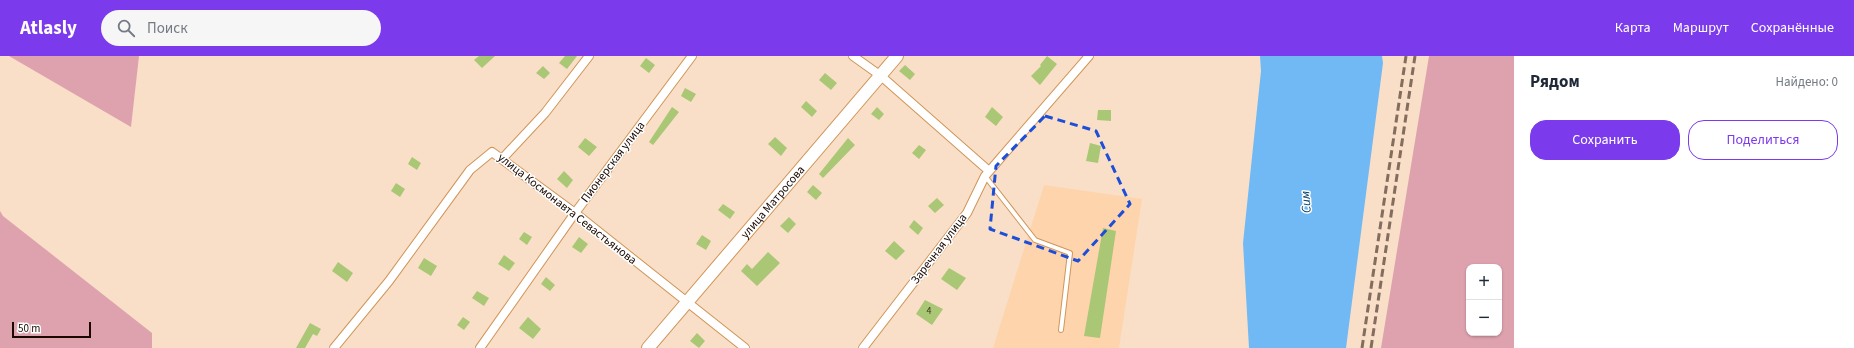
<!DOCTYPE html>
<html lang="ru">
<meta charset="utf-8">
<style>
:root{--surface:#fff;--page:#f6f6f7;--text:#1f2937;--muted:#747a83;--line:#e0e1e3;--accent:#7c3aed}
body{margin:0;font-family:"Source Sans 3",sans-serif;background:var(--page);color:var(--text)}
.controls{position:absolute;right:12px;bottom:12px;display:grid;overflow:hidden;border-radius:8px;box-shadow:0 1px 3px #0004}
.controls button{width:36px;height:36px;display:grid;place-items:center;padding:0;border:0;border-bottom:1px solid var(--line);background:var(--surface);color:var(--text);font:20px sans-serif}
.scale{position:absolute;left:12px;bottom:10px;width:79px;box-sizing:border-box;padding-left:4px;border:2px solid #190800;border-top:0;font-size:11px;line-height:14px;white-space:nowrap;color:#190800;-webkit-text-stroke:3px #fff;paint-order:stroke}
.list{margin:0;padding:0;list-style:none}
h2{display:flex;justify-content:space-between;align-items:center;height:52px;margin:0;padding:0 16px;font-size:17px}
h2 small{font-size:13px;font-weight:400;color:var(--muted)}
.actions{display:flex;gap:8px;padding:12px 16px}
.actions a{flex:1;padding:9px 0;border:1px solid var(--accent);border-radius:16px;text-align:center;font-size:14px;color:var(--accent)}
.actions .main{background:var(--accent);color:#fff}
.icon{flex:none;width:22px;height:22px;fill:none;stroke:currentColor;stroke-width:2;stroke-linecap:round;stroke-linejoin:round}
.map{position:relative;flex:none;width:1514px;height:292px;overflow:hidden}
header{display:flex;align-items:center;gap:24px;box-sizing:border-box;height:56px;padding:0 20px;background:var(--accent);color:#fff}
header strong{font-size:19px}
nav{display:flex;gap:22px;margin-inline-start:auto;font-size:14px}
.search{width:280px;height:36px;background:var(--page);display:flex;align-items:center;gap:10px;box-sizing:border-box;padding:0 14px;border-radius:22px;color:var(--muted);font-size:15px}
main{display:flex}
aside{flex:1;background:var(--surface)}
.map>svg:first-child{display:block}
</style>
<header>
<strong>Atlasly</strong>
<div class="search"><svg class="icon" aria-label="search" viewBox="0 0 24 24"><circle cx="10" cy="10" r="6"/><path d="M15 15l6 6"/></svg>Поиск</div>
<nav><a>Карта</a><a>Маршрут</a><a>Сохранённые</a></nav>
</header>
<main>
<div class="map">
<svg width="1514" height="292" viewBox="0 0 1514 292">
<rect width="100%" height="100%" fill="#f9dfc7"/>
<path fill="#fed4ad" d="M1044 129 1142 143 1119 292H993Z"/>
<path fill="#dea2af" fill-rule="evenodd" d="M9 0H139L131 71Z
M1429 0H1514V292H1381ZM1469 211H1499V277H1469Z
M0 155 3 160 152 277V292H0Z"/>
<path fill="#71b9f4" d="M1260 0H1382L1383 7 1346 292H1249L1243 187 1261 15Z"/>
<path fill="#aac775" d="M479 0H495L482 12 474 4Z
M565 0H577L567 13 559 7Z
M1047 0 1057 8 1040 29 1031 20 1041 10 1040 9Z
M646 2 655 9 649 17 640 10Z
M905 9 915 18 910 24 899 15Z
M543 10 550 17 544 23 536 17Z
M825 17 837 27 831 34 819 24Z
M685 32 696 38 691 46 681 40Z
M806 45 817 55 812 61 801 51Z
M672 51 679 56 653 89 649 86Z
M877 51 884 58 879 64 871 58Z
M992 51 1003 61 996 70 985 61Z
M1098 54H1111V65L1097 64Z
M775 81 787 92 781 100 768 88Z
M585 82 597 91 589 100 578 91Z
M848 82 855 89 823 122 819 118Z
M1090 87 1101 90 1098 107 1086 105Z
M919 89 926 94 919 103 912 97Z
M412 101 421 107 417 114 408 108Z
M564 115 573 124 567 132 557 123Z
M396 127 405 133 400 141 391 135Z
M813 129 822 137 816 144 807 136Z
M937 142 944 149 935 157 928 150Z
M723 148 735 156 730 163 718 154Z
M789 161 796 168 788 177 780 170Z
M914 164 923 172 918 179 909 171Z
M1103 172 1116 175 1100 282 1084 280Z
M524 176 532 181 527 189 519 183Z
M702 179 711 185 706 194 696 188Z
M579 181 588 188 581 197 572 191Z
M894 185 905 195 896 204 885 195Z
M768 196 780 207 757 230 741 215 747 208 752 213Z
M504 199 515 207 509 215 498 208Z
M424 202 437 210 431 220 418 212Z
M338 206 353 217 347 226 332 215Z
M949 212 966 222 957 234 941 223Z
M546 221 555 229 550 235 541 228Z
M477 235 489 242 484 250 472 242Z
M925 244 943 253 932 269 916 258Z
M463 261 470 266 464 274 457 269Z
M528 261 541 273 533 283 519 272Z
M310 267 321 273 317 280 313 278 305 292H296Z
M697 277 705 285 699 292 690 285Z"/>
<g fill="none" stroke-linecap="round" stroke-linejoin="round">
<g stroke="#d09558" stroke-width="6">
<path id="service" d="M985 120 1035 184 1070 197 1061 274"/>
</g>
<g stroke="#d09558" stroke-width="10">
<path id="minor" d="M853 0 881 20 989 115
M502 103 545 57 589 0
M334 292 389 225 470 114 492 96 575 157 745 292
M480 292 575 157 692 0
M863 292 967 157 985 120 1089 0"/>
</g>
<g stroke="#d09558" stroke-width="14">
<g id="secondary">
<path id="s1" d="M648 292 897 0"/>
</g>
</g>
<use href="#service" stroke="#fff" stroke-width="4"/>
<use href="#minor" stroke="#fff" stroke-width="8"/>
<use href="#secondary" stroke="#fff" stroke-width="12"/>
<path stroke="#836d5e" stroke-width="3" stroke-dasharray="8 4" stroke-linecap="butt" d="M1362 292 1406 0
M1371 292 1415 0"/>
</g>
<path fill="none" stroke="#1d4ed8" stroke-width="3" stroke-dasharray="8 5" stroke-linejoin="round" d="M1045 60 1096 75 1130 148 1078 205 990 173 996 110Z"/>
<g text-anchor="middle" dominant-baseline="central" stroke-width="3" stroke-linejoin="round" paint-order="stroke">
<g font-size="10" fill="#3d381d">
<text x="929" y="255">4</text>
</g>
<g font-size="12" fill="#190800" stroke="#fff">
<text transform="translate(613 106) rotate(-53)">Пионерская улица</text>
<text stroke="none"><textPath href="#s1" startOffset="192">улица Матросова</textPath></text>
<text transform="translate(567 153) rotate(38)">улица Космонавта Севастьянова</text>
<text transform="translate(939 193) rotate(-53)">Заречная улица</text>
</g>
<g font-size="13" font-style="italic" fill="#0d446b" stroke="#fff">
<text transform="translate(1306 146) rotate(-94)">Сим</text>
</g>
</g>
</svg>
<div class="controls">
<button>+</button>
<button>−</button>
</div>
<div class="scale">50 m</div>
</div>
<aside>
<h2>Рядом<small>Найдено: 0</small></h2>
<ul class="list">
</ul>
<div class="actions"><a class="main">Сохранить</a><a>Поделиться</a></div>
</aside>
</main>
